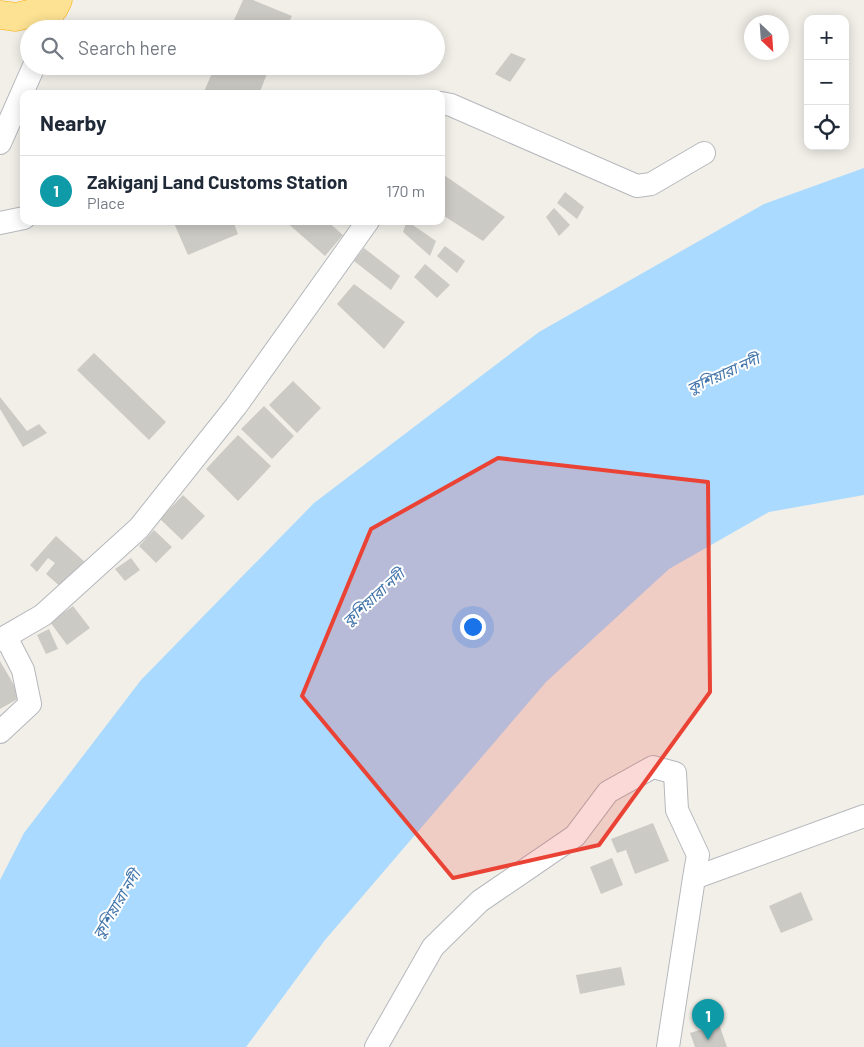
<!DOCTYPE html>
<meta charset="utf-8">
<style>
:root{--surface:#fff;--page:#f2f2f3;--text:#1f2937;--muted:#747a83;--line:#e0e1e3;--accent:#ea4335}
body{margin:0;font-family:Barlow,"Noto Sans Bengali",sans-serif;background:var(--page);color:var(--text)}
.controls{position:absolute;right:15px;top:15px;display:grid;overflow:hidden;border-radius:10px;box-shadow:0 2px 12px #0003}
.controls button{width:45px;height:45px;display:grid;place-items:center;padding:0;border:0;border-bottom:1px solid var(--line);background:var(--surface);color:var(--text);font:25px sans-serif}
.compass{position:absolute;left:744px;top:15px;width:45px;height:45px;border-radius:50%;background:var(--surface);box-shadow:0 2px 12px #0003;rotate:155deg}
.you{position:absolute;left:472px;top:626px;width:18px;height:18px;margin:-12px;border:4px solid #fff;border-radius:50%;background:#1a73e8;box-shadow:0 0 0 8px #1a73e833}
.badge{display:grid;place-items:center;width:32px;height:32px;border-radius:50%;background:var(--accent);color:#fff;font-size:16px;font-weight:700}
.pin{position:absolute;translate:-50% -41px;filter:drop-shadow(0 1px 2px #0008)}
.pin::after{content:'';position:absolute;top:26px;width:18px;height:15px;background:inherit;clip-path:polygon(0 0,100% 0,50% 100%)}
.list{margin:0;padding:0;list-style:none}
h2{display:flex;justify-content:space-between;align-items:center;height:65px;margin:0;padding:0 20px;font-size:21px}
h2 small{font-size:16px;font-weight:400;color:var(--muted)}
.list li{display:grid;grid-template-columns:32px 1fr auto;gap:15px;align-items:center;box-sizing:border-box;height:70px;padding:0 20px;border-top:1px solid var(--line)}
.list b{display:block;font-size:19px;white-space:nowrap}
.list p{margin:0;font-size:16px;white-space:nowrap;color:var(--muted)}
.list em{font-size:16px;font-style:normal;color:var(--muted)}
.icon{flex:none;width:28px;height:28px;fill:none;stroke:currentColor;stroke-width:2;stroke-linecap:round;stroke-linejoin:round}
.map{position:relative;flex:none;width:864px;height:1047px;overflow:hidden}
.search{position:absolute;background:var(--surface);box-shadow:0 2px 12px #0003;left:20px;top:20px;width:425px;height:55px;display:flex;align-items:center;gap:12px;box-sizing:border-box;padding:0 18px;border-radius:28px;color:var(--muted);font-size:19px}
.panel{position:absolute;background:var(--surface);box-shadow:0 2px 12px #0003;left:20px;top:90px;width:425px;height:135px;border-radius:10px}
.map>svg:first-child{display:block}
</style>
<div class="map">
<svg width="864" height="1047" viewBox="0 0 864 1047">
<rect width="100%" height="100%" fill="#f1efe8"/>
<path fill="#aadaff" d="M864 168V495L769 512 669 569 546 682 325 940 246 1047H0V880L24 833 141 680 314 503 539 332 764 204Z"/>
<path fill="#cccac5" d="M243 0H253L292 16 286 29H230Z
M511 53 526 59 510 82 495 74Z
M215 66H270L259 94H203Z
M441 173 505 217 483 241 441 214Z
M565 192 584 207 577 219 557 203Z
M554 208 570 225 559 236 546 217Z
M173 221H233L238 234 188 255Z
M285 221H327L343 235 325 256Z
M407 221 436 241 430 256 403 232Z
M445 246 465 261 457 273 437 256Z
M364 248 400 276 391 290 354 261Z
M425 264 450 285 437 298 414 277Z
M354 284 405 322 384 349 337 304Z
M94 353 166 422 149 440 77 370Z
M293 381 321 408 297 433 269 405Z
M0 397 27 431 39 424 47 433 23 447 0 409Z
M264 406 294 436 272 459 241 429Z
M238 435 271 466 238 501 206 469Z
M183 495 205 516 182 540 160 519Z
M154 530 172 547 156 563 139 546Z
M56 536 85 562 62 588 46 574 55 563 48 558 37 572 30 565Z
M131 558 140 570 125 581 115 569Z
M73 606 90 628 67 645 50 622Z
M49 629 58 649 46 654 37 635Z
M0 661 21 697 0 709Z
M653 823 669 861 635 874 626 850 617 853 611 839Z
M612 858 623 885 601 894 590 867Z
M801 892 813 920 781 933 769 906Z
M621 967 625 985 580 994 576 975Z
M719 1024 727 1047H695L690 1033Z"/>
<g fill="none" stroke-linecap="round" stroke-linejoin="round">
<g stroke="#b5b8bc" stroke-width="24">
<path id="minor" d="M49 29 54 8
M441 103 451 105 637 186 651 184 704 153
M0 143 34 66
M0 223 24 218
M0 640 43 615 139 528 236 406 368 221
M0 732 30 704 23 670 6 637
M376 1047 433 947 480 901 575 836 608 792 653 767 675 773 677 810 698 855 694 878
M668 1047 694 878 864 816"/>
</g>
<g stroke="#f9ab00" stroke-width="29">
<path id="highway" d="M0 15 16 17 54 8 58 0"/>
</g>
<use href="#minor" stroke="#fff" stroke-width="22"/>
<use href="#highway" stroke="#fde293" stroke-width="28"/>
</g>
<path fill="#ea4335" fill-opacity="0.2" stroke="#ea4335" stroke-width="4" stroke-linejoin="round" d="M498 458 708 482 710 692 599 845 453 878 302 696 371 529Z"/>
<g text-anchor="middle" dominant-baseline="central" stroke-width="4" stroke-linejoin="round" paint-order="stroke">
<g font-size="15" font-style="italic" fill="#4174aa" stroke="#fff">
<text transform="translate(723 373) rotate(-24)">কুশিয়ারা নদী</text>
<text transform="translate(373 597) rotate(-42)">কুশিয়ারা নদী</text>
<text transform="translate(116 904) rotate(-59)">কুশিয়ারা নদী</text>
</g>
</g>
</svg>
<div class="controls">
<button>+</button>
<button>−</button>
<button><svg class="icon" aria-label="locate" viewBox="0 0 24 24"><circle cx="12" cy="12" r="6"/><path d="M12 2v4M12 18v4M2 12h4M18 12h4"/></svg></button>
</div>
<svg class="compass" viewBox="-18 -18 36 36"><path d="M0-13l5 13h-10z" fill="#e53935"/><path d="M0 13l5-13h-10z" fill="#747a83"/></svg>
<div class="you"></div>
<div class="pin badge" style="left:708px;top:1040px;background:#0f9aa8">1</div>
<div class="search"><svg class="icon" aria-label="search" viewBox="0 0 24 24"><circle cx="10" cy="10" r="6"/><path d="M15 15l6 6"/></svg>Search here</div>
<section class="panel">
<h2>Nearby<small></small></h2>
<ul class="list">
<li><span class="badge" style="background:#0f9aa8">1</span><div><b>Zakiganj Land Customs Station</b><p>Place</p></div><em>170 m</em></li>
</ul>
</section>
</div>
